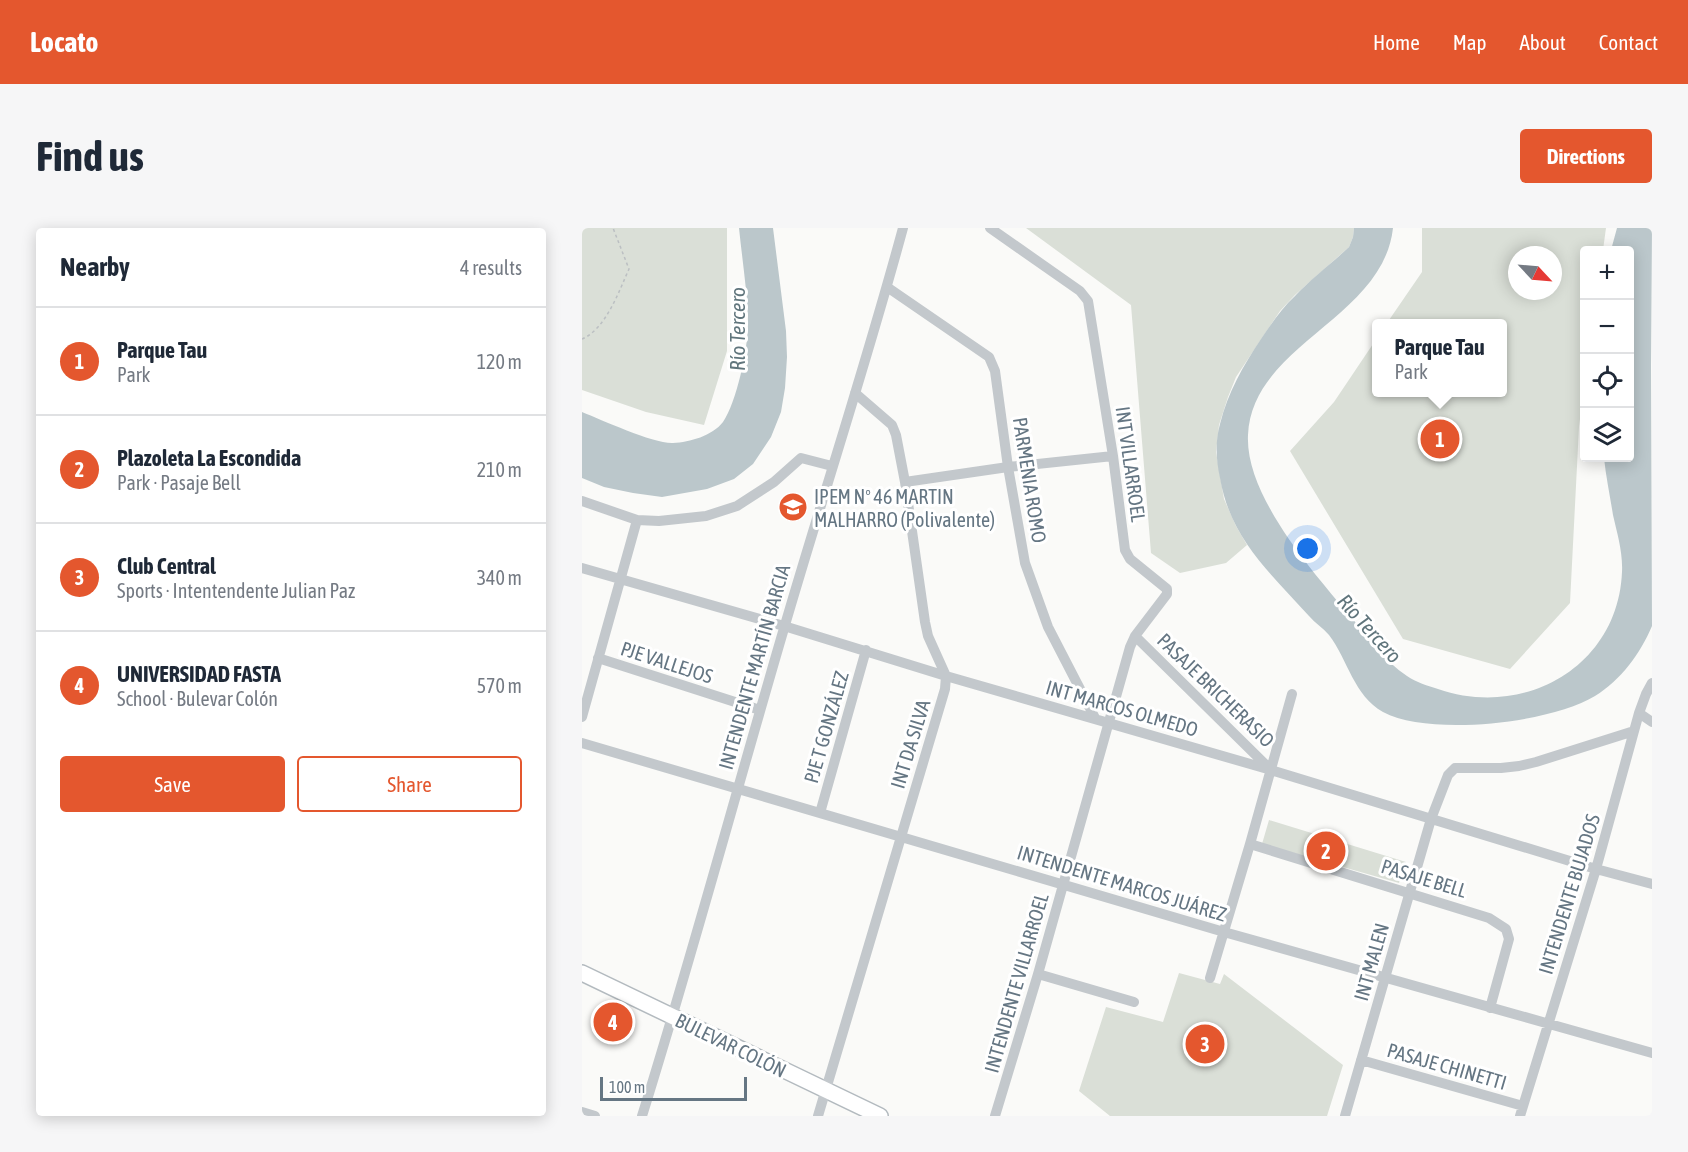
<!DOCTYPE html>
<meta charset="utf-8">
<style>
:root{--surface:#fff;--page:#f6f6f7;--text:#1f2937;--muted:#747a83;--line:#e0e1e3;--accent:#e4572e}
body{margin:0;font-family:"Asap Condensed",sans-serif;background:var(--page);color:var(--text)}
.controls{position:absolute;right:18px;top:18px;display:grid;overflow:hidden;border-radius:6px;box-shadow:0 3px 15px #0003}
.controls button{width:54px;height:54px;display:grid;place-items:center;padding:0;border:0;border-bottom:2px solid var(--line);background:var(--surface);color:var(--text);font:30px sans-serif}
.compass{position:absolute;left:926px;top:18px;width:54px;height:54px;border-radius:50%;background:var(--surface);box-shadow:0 3px 15px #0003;rotate:116deg}
.scale{position:absolute;left:18px;bottom:15px;width:147px;box-sizing:border-box;padding-left:6px;border:3px solid #657683;border-top:0;font-size:16px;line-height:21px;white-space:nowrap;color:#657683;-webkit-text-stroke:4px #fff;paint-order:stroke}
.you{position:absolute;left:726px;top:321px;width:21px;height:21px;margin:-15px;border:4px solid #fff;border-radius:50%;background:#1a73e8;box-shadow:0 0 0 9px #1a73e833}
.badge{display:grid;place-items:center;width:39px;height:39px;border-radius:50%;background:var(--accent);color:#fff;font-size:20px;font-weight:700}
.pin{position:absolute;translate:-50% -50%;border:3px solid #fff;box-shadow:0 2px 6px #0006}
.popup{position:absolute;left:790px;top:91px;width:135px;height:78px;box-sizing:border-box;display:grid;place-content:center;border-radius:6px;background:var(--surface);filter:drop-shadow(0 2px 4px #0005);font-size:20px;white-space:nowrap;color:var(--muted)}
.popup b{font-size:22px;color:var(--text)}
.popup::after{content:'';position:absolute;left:50%;top:100%;margin-left:-12px;border:12px solid transparent;border-top-color:var(--surface)}
.list{margin:0;padding:0;list-style:none}
h2{display:flex;justify-content:space-between;align-items:center;height:78px;margin:0;padding:0 24px;font-size:26px}
h2 small{font-size:20px;font-weight:400;color:var(--muted)}
.list li{display:grid;grid-template-columns:39px 1fr auto;gap:18px;align-items:center;box-sizing:border-box;height:108px;padding:0 24px;border-top:2px solid var(--line)}
.list b{display:block;font-size:22px;white-space:nowrap}
.list p{margin:0;font-size:20px;white-space:nowrap;color:var(--muted)}
.list em{font-size:20px;font-style:normal;color:var(--muted)}
.actions{display:flex;gap:12px;padding:18px 24px}
.actions a{flex:1;padding:14px 0;border:2px solid var(--accent);border-radius:6px;text-align:center;font-size:21px;color:var(--accent)}
.actions .main{background:var(--accent);color:#fff}
.icon{flex:none;width:33px;height:33px;fill:none;stroke:currentColor;stroke-width:2;stroke-linecap:round;stroke-linejoin:round}
.map{position:relative;flex:none;width:1070px;height:888px;overflow:hidden;border-radius:6px}
header{display:flex;align-items:center;gap:36px;box-sizing:border-box;height:84px;padding:0 30px;background:var(--accent);color:#fff}
header strong{font-size:28px}
nav{display:flex;gap:33px;margin-inline-start:auto;font-size:21px}
.intro{display:flex;align-items:center;justify-content:space-between;box-sizing:border-box;height:144px;padding:0 36px}
h1{margin:0;font-size:42px}
.button{padding:15px 27px;border-radius:6px;background:var(--accent);color:#fff;font-size:21px;font-weight:700}
main{display:flex;gap:36px;padding:0 36px}
aside{flex:1;background:var(--surface);border-radius:6px;box-shadow:0 3px 15px #0003}
.map>svg:first-child{display:block}
</style>
<header>
<strong>Locato</strong>
<nav><a>Home</a><a>Map</a><a>About</a><a>Contact</a></nav>
</header>
<div class="intro"><h1>Find us</h1><a class="button">Directions</a></div>
<main>
<aside>
<h2>Nearby<small>4 results</small></h2>
<ul class="list">
<li><span class="badge">1</span><div><b>Parque Tau</b><p>Park</p></div><em>120 m</em></li>
<li><span class="badge">2</span><div><b>Plazoleta La Escondida</b><p>Park · Pasaje Bell</p></div><em>210 m</em></li>
<li><span class="badge">3</span><div><b>Club Central</b><p>Sports · Intentendente Julian Paz</p></div><em>340 m</em></li>
<li><span class="badge">4</span><div><b>UNIVERSIDAD FASTA</b><p>School · Bulevar Colón</p></div><em>570 m</em></li>
</ul>
<div class="actions"><a class="main">Save</a><a>Share</a></div>
</aside>
<div class="map">
<svg width="1070" height="888" viewBox="0 0 1070 888">
<rect width="100%" height="100%" fill="#fafaf8"/>
<path fill="#dadfd7" fill-rule="evenodd" d="M0 0H145V123L122 197 64 184 0 162Z
M444 0H772L771 9 767 19 713 67 698 83 654 149 646 169 637 197 634 224 642 271 654 298 665 317 644 335 598 345 569 325 549 77Z
M840 0H1024L1021 22H1002V159L997 199 988 375 928 441 821 411 708 223 752 174 795 110V164H921V95H805L840 44ZM935 27H971V63H935Z
M687 592 824 634 817 655 680 616Z
M597 745 638 756 642 746 761 837 745 888H528L497 863 524 779 581 794Z"/>
<path fill="#bbc7cb" d="M157 0H191L204 103 205 129 203 160 199 184 189 209 171 236 152 251 125 261 80 269 51 265 22 259 0 250V184C20 192 72 216 91 215 108 214 130 208 141 194 155 174 167 116 166 92 165 61 160 30 157 0Z
M772 0H811C801 91 670 116 666 207 663 268 732 345 769 389 786 409 802 433 825 448 834 454 846 458 856 461 942 491 1036 439 1040 344 1041 324 1035 305 1031 287 1028 268 1024 249 1022 230H1048V22H1029L1035 0H1070L1069 138 1070 398C1058 426 1039 452 1013 468 969 495 848 509 801 484 772 468 766 432 747 407 741 400 733 395 727 388 688 345 648 310 638 250 634 231 633 214 638 196 646 164 661 138 679 111 690 95 699 81 713 68 730 50 749 36 767 19L771 9Z"/>
<g fill="none" stroke-linecap="round" stroke-linejoin="round">
<g stroke="#b3babf" stroke-width="18">
<path id="secondary" d="M0 745 298 888"/>
</g>
<path stroke="#bbbfc2" stroke-width="1.5" stroke-dasharray="3 3" stroke-linecap="butt" d="M0 111C24 101 37 63 47 41L31 0"/>
<path stroke="#c3c8cc" stroke-width="10" d="M408 0 498 63 506 73 531 228 543 322 548 331 585 361V366L553 408 548 419 456 746 413 888
M305 59 407 129 413 143 426 239 443 335 466 399 513 490
M323 254 426 239 531 228
M0 273 55 292 77 293 124 288 155 278 192 254 219 230 250 238
M0 340 202 398 364 448 689 542 1014 641 1070 656
M553 408 687 540
M16 430 178 482
M1057 485 1070 494
M0 489 55 292
M0 515 642 704 1070 825
M238 585 284 422
M668 616 907 690 924 701 927 711 908 780
M456 746 552 774
M628 750 668 616 710 466
M779 832 941 878
M0 884 13 888
M60 888C111 725 155 560 203 397 242 264 285 133 321 0
M236 888 363 461 364 448 346 408 343 394 323 254 314 207 310 197 273 165
M763 888 849 591 866 547 873 540H919L937 538 954 534 1052 503
M938 888 1014 641 1057 485 1064 466 1070 455"/>
<use href="#secondary" stroke="#fff" stroke-width="15"/>
</g>
<defs>
<g id="school-disc" transform="scale(1.5)"><circle r="9.5" fill="#e4572e" stroke="#fff"/><path d="M0-5L7-2L0 1L-7-2ZM-4 1L0 2.5L4 1V4Q0 6-4 4Z" fill="#fff"/></g>
</defs>
<g fill-rule="evenodd">
<use href="#school-disc" x="211" y="279"/>
</g>
<g text-anchor="middle" dominant-baseline="central" stroke-width="6" stroke-linejoin="round" paint-order="stroke">
<g font-size="20" fill="#657683" stroke="#fff">
<text transform="translate(549 236) rotate(82)">INT VILLARROEL</text>
<text transform="translate(448 252) rotate(81)">PARMENIA ROMO</text>
<text transform="translate(85 434) rotate(18)">PJE VALLEJOS</text>
<text transform="translate(172 439) rotate(-74)">INTENDENTE MARTÍN BARCIA</text>
<text transform="translate(634 462) rotate(44)">PASAJE BRICHERASIO</text>
<text transform="translate(540 480) rotate(16)">INT MARCOS OLMEDO</text>
<text transform="translate(244 499) rotate(-74)">PJE T GONZÁLEZ</text>
<text transform="translate(328 516) rotate(-73)">INT DA SILVA</text>
<text transform="translate(842 650) rotate(17)">PASAJE BELL</text>
<text transform="translate(540 655) rotate(17)">INTENDENTE MARCOS JUÁREZ</text>
<text transform="translate(987 666) rotate(-73)">INTENDENTE BUJADOS</text>
<text transform="translate(789 734) rotate(-74)">INT MALEN</text>
<text transform="translate(434 755) rotate(-74)">INTENDENTE VILLARROEL</text>
<text transform="translate(149 817) rotate(26)">BULEVAR COLÓN</text>
<text transform="translate(865 838) rotate(16)">PASAJE CHINETTI</text>
</g>
<g font-size="20" fill="#657683" stroke="#fff" text-anchor="start">
<text x="232" y="268">IPEM Nº 46 MARTIN<tspan x="232" dy="23">MALHARRO (Polivalente)</tspan></text>
</g>
<g font-size="21" font-style="italic" fill="#60757c" stroke="#fff">
<text transform="translate(155 101) rotate(-90)">Río Tercero</text>
<text transform="translate(788 400) rotate(48)">Río Tercero</text>
</g>
</g>
</svg>
<div class="controls">
<button>+</button>
<button>−</button>
<button><svg class="icon" aria-label="locate" viewBox="0 0 24 24"><circle cx="12" cy="12" r="6"/><path d="M12 2v4M12 18v4M2 12h4M18 12h4"/></svg></button>
<button><svg class="icon" aria-label="layers" viewBox="0 0 24 24"><path d="M12 4l9 5-9 5-9-5zM3 14l9 5 9-5"/></svg></button>
</div>
<svg class="compass" viewBox="-18 -18 36 36"><path d="M0-13l5 13h-10z" fill="#e53935"/><path d="M0 13l5-13h-10z" fill="#747a83"/></svg>
<div class="scale">100 m</div>
<div class="you"></div>
<div class="pin badge" style="left:858px;top:211px">1</div>
<div class="popup"><b>Parque Tau</b>Park</div>
<div class="pin badge" style="left:744px;top:623px">2</div>
<div class="pin badge" style="left:623px;top:816px">3</div>
<div class="pin badge" style="left:31px;top:794px">4</div>
</div>
</main>
